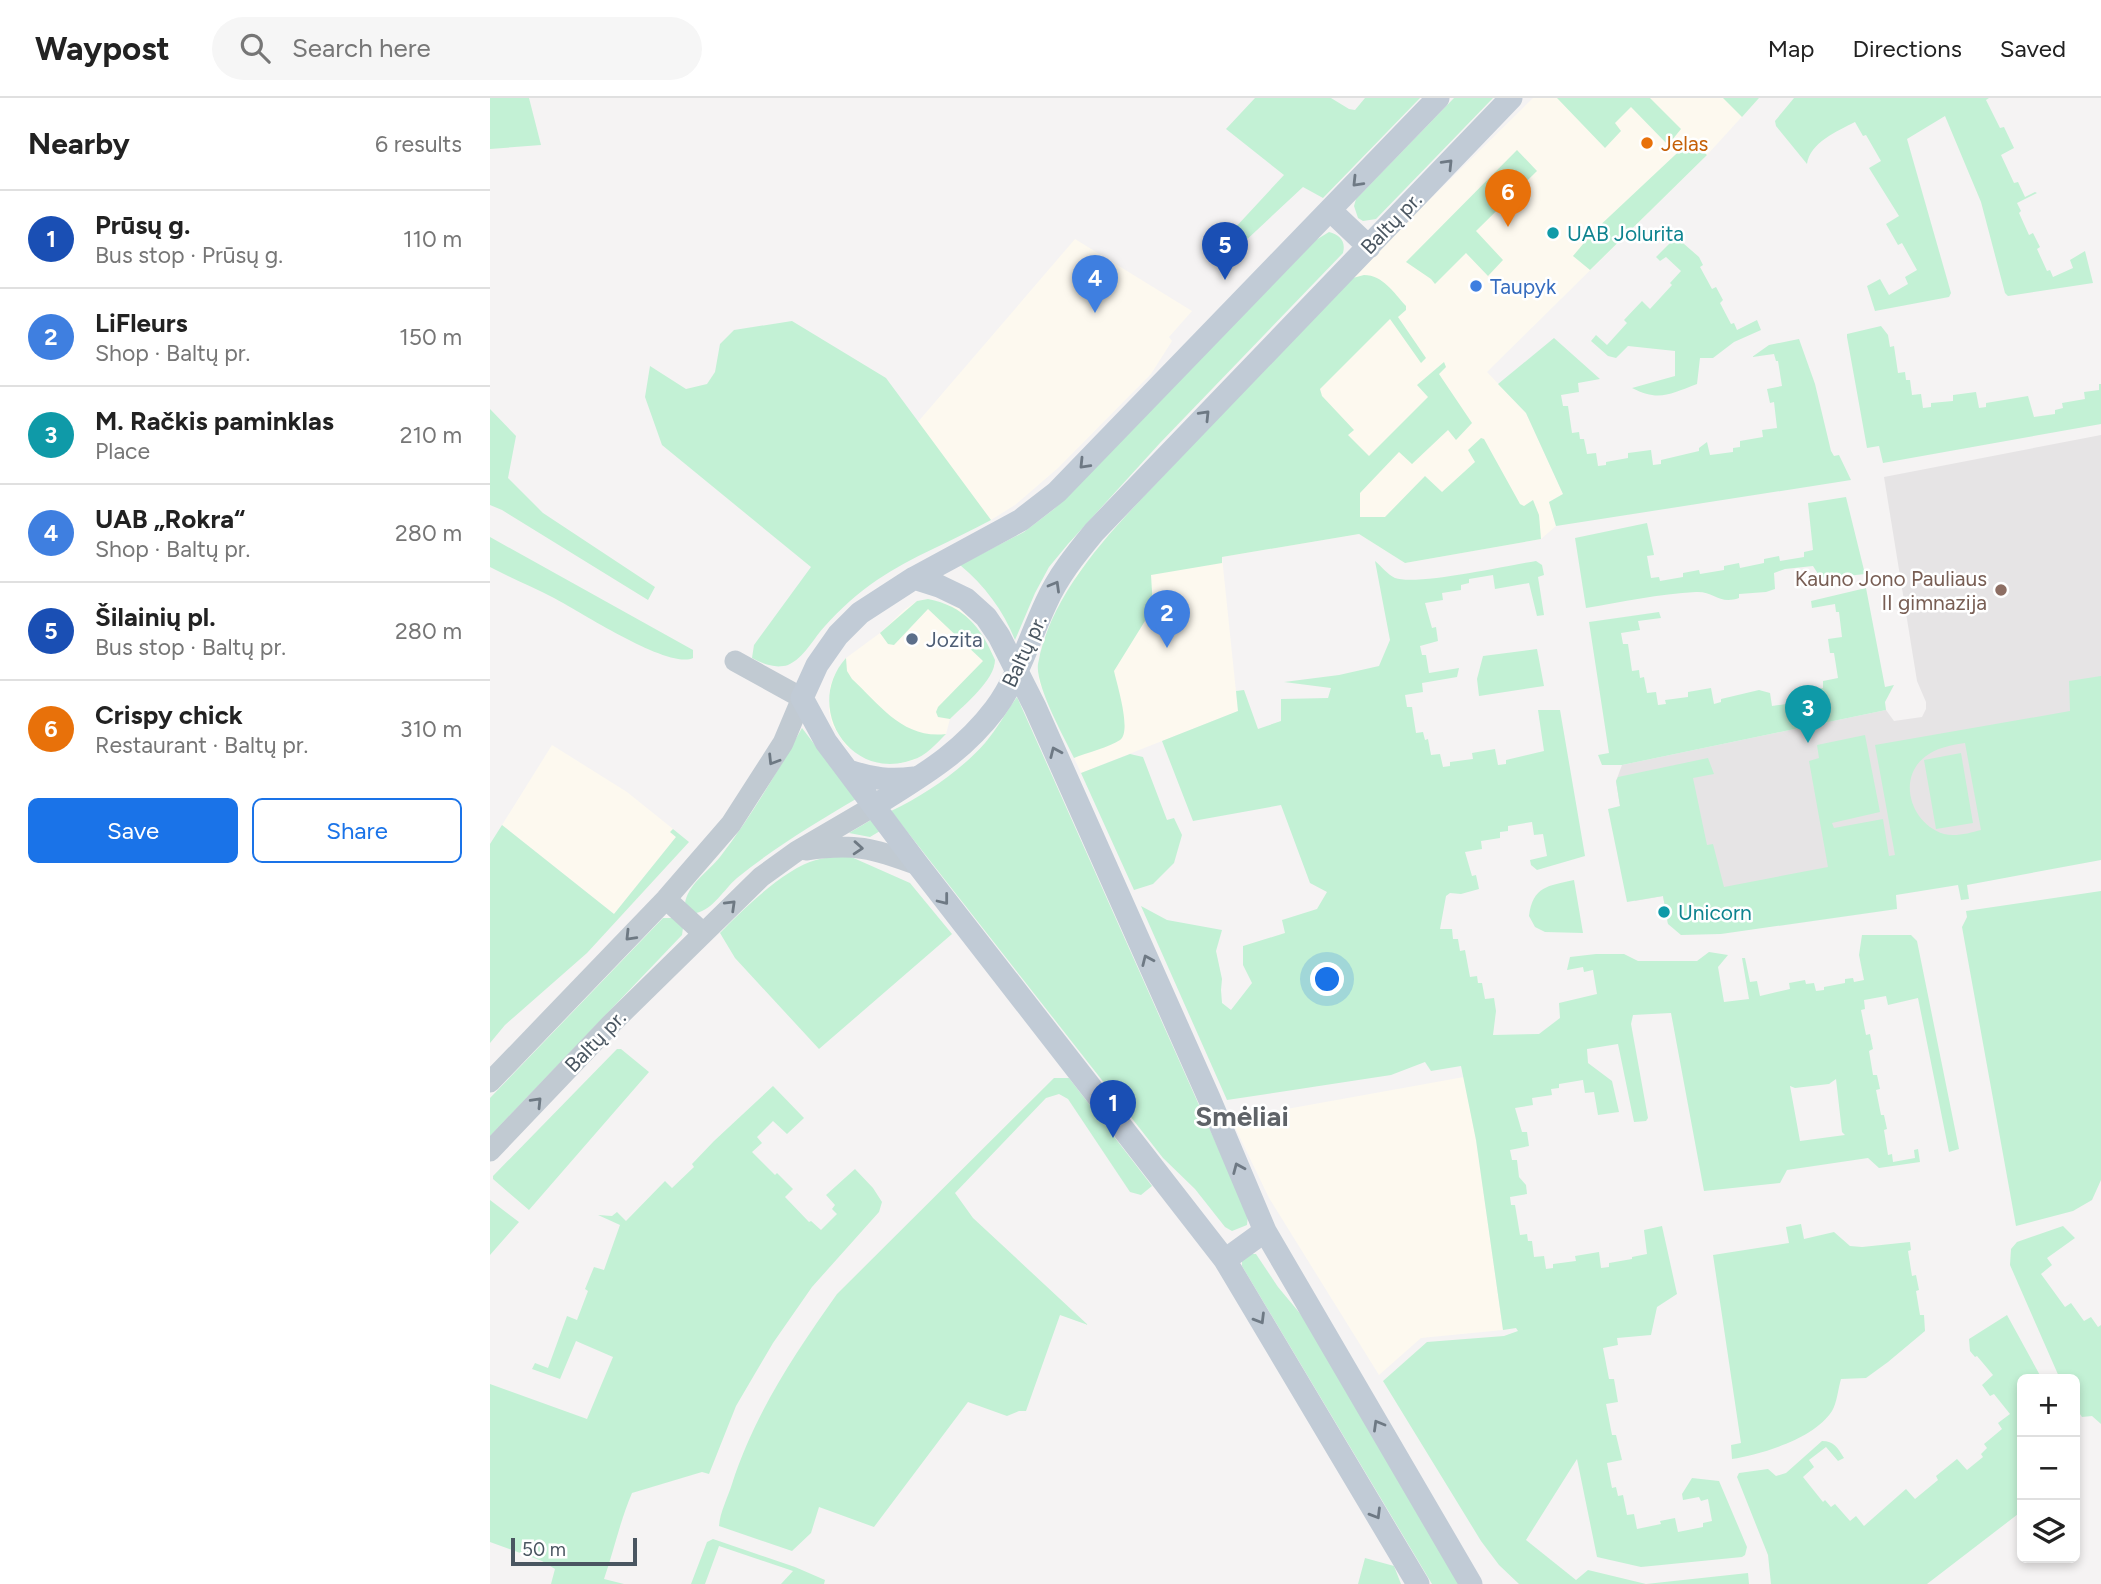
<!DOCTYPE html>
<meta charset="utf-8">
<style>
:root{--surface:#fff;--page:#f6f6f6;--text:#222;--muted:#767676;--line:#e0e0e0;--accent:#1a73e8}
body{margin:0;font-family:Figtree,sans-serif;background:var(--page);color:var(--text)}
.controls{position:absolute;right:21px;bottom:21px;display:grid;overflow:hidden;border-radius:10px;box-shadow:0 4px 10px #0003}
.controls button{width:63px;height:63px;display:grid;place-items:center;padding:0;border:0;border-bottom:2px solid var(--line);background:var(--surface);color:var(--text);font:35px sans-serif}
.scale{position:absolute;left:21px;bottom:18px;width:126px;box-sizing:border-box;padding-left:7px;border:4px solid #4a5661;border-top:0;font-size:19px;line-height:24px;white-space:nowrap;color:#4a5661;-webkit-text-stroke:5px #fff;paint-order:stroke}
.you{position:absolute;left:838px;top:882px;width:24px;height:24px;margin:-18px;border:5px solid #fff;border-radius:50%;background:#1a73e8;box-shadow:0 0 0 10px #1a73e833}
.badge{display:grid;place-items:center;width:46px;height:46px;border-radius:50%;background:var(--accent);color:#fff;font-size:23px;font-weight:700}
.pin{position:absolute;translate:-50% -58px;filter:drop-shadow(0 2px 4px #0008)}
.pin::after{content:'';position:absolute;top:37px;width:24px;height:21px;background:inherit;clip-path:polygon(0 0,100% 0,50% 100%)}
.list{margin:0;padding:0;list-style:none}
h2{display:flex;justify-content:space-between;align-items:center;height:91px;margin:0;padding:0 28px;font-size:30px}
h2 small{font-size:23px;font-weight:400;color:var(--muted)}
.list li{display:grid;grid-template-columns:46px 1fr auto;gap:21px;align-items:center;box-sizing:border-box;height:98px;padding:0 28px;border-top:2px solid var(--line)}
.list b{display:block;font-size:26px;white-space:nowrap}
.list p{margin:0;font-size:23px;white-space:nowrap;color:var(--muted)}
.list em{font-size:23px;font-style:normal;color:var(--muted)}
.actions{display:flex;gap:14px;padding:21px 28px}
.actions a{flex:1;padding:16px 0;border:2px solid var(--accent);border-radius:10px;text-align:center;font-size:24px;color:var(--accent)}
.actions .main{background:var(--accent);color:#fff}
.icon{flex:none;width:38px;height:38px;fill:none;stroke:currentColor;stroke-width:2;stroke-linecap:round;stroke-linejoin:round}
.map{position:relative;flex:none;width:1611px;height:1486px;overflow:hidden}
header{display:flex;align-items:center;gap:42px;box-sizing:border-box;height:98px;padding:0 35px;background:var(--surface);border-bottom:2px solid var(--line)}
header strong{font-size:33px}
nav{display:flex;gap:38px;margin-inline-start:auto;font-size:24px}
.search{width:490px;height:63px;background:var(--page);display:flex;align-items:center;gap:18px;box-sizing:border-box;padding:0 24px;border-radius:38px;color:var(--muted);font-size:26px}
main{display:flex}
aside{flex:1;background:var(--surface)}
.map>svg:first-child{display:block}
</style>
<header>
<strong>Waypost</strong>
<div class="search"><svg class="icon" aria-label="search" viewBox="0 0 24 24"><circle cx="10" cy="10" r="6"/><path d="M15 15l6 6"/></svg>Search here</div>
<nav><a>Map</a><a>Directions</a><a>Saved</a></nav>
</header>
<main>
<aside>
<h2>Nearby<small>6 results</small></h2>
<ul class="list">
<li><span class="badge" style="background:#1a4fb4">1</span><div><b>Prūsų g.</b><p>Bus stop · Prūsų g.</p></div><em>110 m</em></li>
<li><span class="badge" style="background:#3f7fe0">2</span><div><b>LiFleurs</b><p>Shop · Baltų pr.</p></div><em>150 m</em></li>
<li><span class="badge" style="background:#0f9aa8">3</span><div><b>M. Račkis paminklas</b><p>Place</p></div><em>210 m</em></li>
<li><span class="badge" style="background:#3f7fe0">4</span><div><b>UAB „Rokra“</b><p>Shop · Baltų pr.</p></div><em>280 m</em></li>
<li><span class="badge" style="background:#1a4fb4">5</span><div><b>Šilainių pl.</b><p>Bus stop · Baltų pr.</p></div><em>280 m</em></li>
<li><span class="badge" style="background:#e8710a">6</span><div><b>Crispy chick</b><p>Restaurant · Baltų pr.</p></div><em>310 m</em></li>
</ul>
<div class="actions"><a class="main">Save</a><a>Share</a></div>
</aside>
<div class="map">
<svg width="1611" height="1486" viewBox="0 0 1611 1486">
<rect width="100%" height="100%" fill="#f5f3f3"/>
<path fill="#fdf9ef" d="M1043 0H1269L1217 57 997 274 1036 315 1073 396 1059 404 1066 428 1051 441 915 465 869 436 732 459 748 613 591 675 549 584 548 568 560 529 587 476 630 426 859 181Z
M585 141 702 213 679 239 682 243 661 276 568 370 525 407 501 422 427 325Z
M438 501 469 510 479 520 502 554 505 567 484 598 460 621 456 636 436 655 424 662 411 665 381 662 356 648 342 627 339 613 340 588 344 578 356 560 390 535 414 512 427 503Z
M62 647 137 694 183 731 180 734 186 739 124 816 12 727Z
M974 979 986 1042 1013 1232 931 1240 889 1277 779 1100 741 1021Z"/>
<path fill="#e6e4e5" d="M1611 337V752L1178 826 1173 798 1145 803 1126 683 1132 667 1396 612 1404 623 1432 619 1436 611V604L1427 583 1394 379Z"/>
<path fill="#c3f1d5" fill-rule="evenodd" d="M0 0H39L51 47 0 51Z
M765 0H841L859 11 865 12 875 0H930L833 100 813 89 751 147 740 150 731 145 794 77 736 31Z
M964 0H1003L886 121 873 123 868 120 864 108 866 101Z
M1067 0H1160L1191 31 1178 47 1141 9 1125 25 1131 33 1115 50Z
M1233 0H1269L1252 19Z
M1304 0H1499L1496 2 1510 30 1514 29 1524 50 1511 57 1524 85 1528 84 1535 99 1545 94 1547 95 1527 105 1531 113 1529 115 1539 137 1543 135 1550 149 1547 151 1557 173 1560 172 1563 179 1583 170 1580 162 1595 153 1603 185 1518 198 1515 195 1491 104 1455 18 1417 41 1461 195 1459 199 1385 213 1377 188 1390 181 1399 197 1418 186 1415 179 1427 172 1412 145 1408 147 1396 126 1409 118 1379 70 1391 63 1376 37 1373 38 1365 24C1347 33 1320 45 1317 66L1286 28 1285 23Z
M1201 42 1217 57 1100 172 1083 158 1104 133Z
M1027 52 1047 73 986 133 1013 162 998 178 976 155 945 186 941 181 916 164Z
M839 134C850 137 856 143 853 155L670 345 578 446 559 469 545 495 525 542C513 512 495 488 470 467L534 434 564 411 826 142Z
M1186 139 1209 159 1213 167 1210 169 1222 191 1226 189 1233 202 1230 205 1241 226 1244 225 1247 232 1267 222 1271 232 1244 244 1223 260H1210L1207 286C1180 296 1169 304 1142 290L1185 278V253L1138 248 1126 260 1118 258 1101 243 1106 237 1117 247 1137 225 1134 222 1152 203 1160 211 1182 187 1180 185 1191 173 1176 159 1170 163 1166 159Z
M874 177C893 177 904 195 916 208V212L908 219 936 260 931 265 900 221 830 291 832 298 864 332 858 337 879 358 938 299 927 287 954 264 956 269 949 276 982 325 966 342 958 332 922 366 909 354 870 395V419H895L935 378 952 394 985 364 978 352 991 340 994 341 1030 406 1034 408 1043 402 1049 417 1051 441 915 465 869 436 732 459V465L661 477 663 510 624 573C627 587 642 633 630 642 620 649 596 655 584 660 574 639 545 587 548 566 563 484 637 418 691 359 746 298 802 239 859 181Z
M302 223 396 280 501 422C463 443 422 458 387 482 368 495 350 511 335 528 323 541 314 560 298 567 285 571 273 566 262 560L264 547 321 469 172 347 155 299 160 268 196 291 217 286 225 274 230 246 244 232Z
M1391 228 1398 237 1400 249 1404 248 1408 275 1415 274 1416 282H1420L1422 297 1431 296 1433 310 1441 309V305L1463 303V297L1486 294 1489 310 1496 309V305L1538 298 1544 319 1565 316V312L1573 310 1572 305 1595 301 1594 294 1609 292V286H1611V326L1393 365 1389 348 1377 350 1357 239V236Z
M1064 240 1110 281 1088 285 1089 294 1071 297 1073 308H1078L1082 335 1089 334 1090 341H1094L1097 356 1106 355 1108 368 1116 367V364L1138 360V355L1161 352 1163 367 1171 366V362L1209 353V350L1217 344 1220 357 1243 354V350L1250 349V343L1273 339 1272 332 1287 330 1284 304 1280 305 1277 291 1292 288 1288 263H1286L1284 256 1262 259 1279 247 1309 241 1325 286 1341 353 1344 358 1349 357 1361 382 1066 428 1059 404 1073 396 1036 315 1008 286Z
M0 311 26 338 18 380 53 415 165 489 158 502 12 412 0 407Z
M1356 399 1375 476 1339 480 1330 479 1323 468 1295 471 1284 475 1285 491 1276 494 1249 496V500C1229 507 1224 493 1206 494 1169 496 1132 504 1096 510L1085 440 1157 425 1164 457 1157 458 1161 480 1169 479 1170 483 1193 479V475L1209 472 1210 476 1234 472V468L1249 465 1250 470 1274 465V461L1289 458 1290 463 1314 459V454L1323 452 1318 405Z
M0 439 203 552V560C179 572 89 513 64 500 43 489 21 480 0 469Z
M885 463C891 468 898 477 905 480 926 488 1020 467 1046 463L1052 467 1054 477 1048 479 1054 517 1047 518 1039 485 1005 491 1003 477 979 481V485L971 487V492L952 495 953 502 935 505 942 530 946 529 948 543 930 548 932 557H936L939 575 969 570 967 579 932 585 933 594 915 597 917 609H922L926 635 933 634 935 642 938 641 941 657 950 656 953 669 960 668V664L983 661 982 655 1005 651 1008 667 1016 666V662L1054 653 1048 612H1070L1095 758 1047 772 1041 767 1040 762 1057 758 1053 736 1044 737 1042 724 1018 728V733L1010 734V740L991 743 992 751 975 754 982 778 986 777 989 791 971 796 960 795 956 798 950 831H962L963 841H968L970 853 975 852 980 879 987 878 988 885H992L995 901 1004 900 1006 913 1003 937 1049 936 1070 920 1069 905 1107 896 1103 872 1094 874 1093 869 1077 872 1080 859 1106 856H1134L1148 863H1207L1219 854 1238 857 1228 869 1234 904 1259 901 1252 860H1255L1260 884 1267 883 1270 898 1300 891 1299 885 1315 882 1316 886 1324 885 1326 893 1334 892V889L1355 885V881L1363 880 1364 884 1374 882 1369 857 1372 837H1421L1427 843 1469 1051 1459 1054 1428 900 1398 907 1396 898 1374 902 1375 911 1371 912 1376 937 1380 936 1383 951 1379 953 1383 977H1387L1390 991 1386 992 1391 1017H1394L1397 1031 1394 1032 1398 1057 1402 1056 1403 1064 1425 1060 1424 1052 1428 1051 1430 1064 1389 1070 1378 1060 1297 1072 1290 1085 1214 1093 1181 915 1143 917 1141 926 1158 1020 1156 1023 1144 1024 1128 946 1097 951 1098 965 1122 983 1129 1014 1108 1017 1104 994 1095 995 1093 982 1069 986V990L1061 991 1062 997 1042 1000 1043 1007 1025 1010 1032 1034H1037L1039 1048 1020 1052 1022 1062H1027L1029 1079 1036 1087 1037 1096 1020 1099 1021 1107H1025L1030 1137 1037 1136 1038 1143H1042L1044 1159 1054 1158 1056 1171 1063 1170V1166L1086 1163 1085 1158 1109 1154 1111 1170 1119 1169V1165L1142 1161V1159L1157 1156 1154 1132 1172 1128 1187 1196 1167 1209 1161 1237 1127 1240 1128 1247 1113 1250 1119 1281H1124L1128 1304 1116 1306 1122 1337H1126L1132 1362 1117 1365 1122 1390 1126 1389 1128 1398 1133 1397 1137 1417 1144 1416 1147 1431 1171 1426 1170 1423 1185 1420 1188 1434 1213 1429V1425L1222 1423 1218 1401 1211 1403 1209 1399 1193 1402 1192 1396 1202 1380 1229 1383 1257 1449 1255 1457 1252 1459 1151 1469 1107 1459 1087 1361 1036 1442 1086 1482 1098 1472 1156 1486 1258 1475 1259 1486H1029L1009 1467 991 1443 893 1283 937 1244 1014 1238 1028 1233 1026 1230 1013 1232 986 1042 971 968 941 973 935 964 901 977 737 1002 651 808 677 822 732 832 726 853 732 881 731 892 732 905 741 912 762 885 753 867V848L795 835 792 822 827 811 837 794 820 785 791 707 703 723 672 643 748 613 746 593 754 592 768 631 791 623V601L838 600 841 590 794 584 849 577 889 568 900 542ZM1346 981 1352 1034 1355 1037 1310 1043 1300 988 1305 990 1339 986Z
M1376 490 1395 589 1404 587 1395 604 1396 612 1132 667H1112L1108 657 1119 655 1099 524 1169 514 1171 520 1148 523 1150 532 1131 535 1133 546H1138L1142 573 1149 572 1150 580 1154 579 1157 595 1166 594 1168 607 1176 606 1175 602 1198 599V594L1221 590 1224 606 1231 604V601L1269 592 1280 595 1282 608 1303 605V601L1311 599 1310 594 1333 590V583L1348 580 1344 555H1340L1338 541 1352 539 1349 514H1346L1345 506 1322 510 1321 503Z
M438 501C474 508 491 529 505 562 505 582 474 607 460 621L448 619 446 614 448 609 493 563 438 511 404 547 398 546 390 535 427 503Z
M1047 551 1054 588 989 598 987 581 993 558Z
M356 560 357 573 362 581C391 608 413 641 456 636 446 646 436 658 422 662 359 684 313 608 356 560Z
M1611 578V762L1477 787 1479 801 1471 802 1468 787 1406 797 1407 811 1231 836 1191 837 1178 826 1173 798 1137 804 1118 711 1130 708 1126 683 1128 679 1218 660 1224 676 1203 680 1217 747 1223 746 1234 789 1338 769 1319 663 1329 660 1327 647 1375 637 1390 714 1342 725 1344 730 1393 721 1399 758 1405 757 1385 647 1580 613 1579 583ZM1475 645 1491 732C1480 735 1465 739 1454 736 1420 726 1405 677 1439 656 1450 649 1462 647 1475 645Z
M527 599 758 1117 757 1127 742 1133 735 1129 705 1091 673 1060 401 713C435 697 470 673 495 645 507 631 516 614 527 599Z
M312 630 366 701C325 725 284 750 247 780 234 791 223 812 206 815L195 806C197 787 218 774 230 759 261 719 287 674 312 630Z
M1471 655 1483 725 1446 731 1434 662Z
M640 656 653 659 677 722 684 720 692 737 684 765 663 786 644 792 591 675Z
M381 722 390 733 380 739 359 735Z
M12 727 124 816 186 739 180 734 183 731 199 744 97 855 15 927 0 945V746Z
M359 758 420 785 462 836 329 951 245 860 230 835C252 812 295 770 326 762 336 759 348 759 359 758Z
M1084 782 1093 835 1055 834 1045 829 1039 818C1043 788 1058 788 1084 782Z
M1611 793V1082L1602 1102 1583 1113 1526 1128 1472 829 1477 819 1476 813Z
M173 820H182L193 830 192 837 0 1038V1000Z
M127 951H131L159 974 39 1112 3 1081V1078Z
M564 980H579L662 1088 651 1097 640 1094 578 1001 569 996 556 1000 465 1095 483 1120 598 1227 570 1217 536 1313H529L517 1318 478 1304 384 1429 329 1409 321 1435 302 1453 229 1428C230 1414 238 1399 242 1386 265 1315 304 1257 347 1196Z
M283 988 314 1020 297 1036 283 1023 267 1039 272 1045 262 1054 285 1077 287 1075 303 1091 295 1099 319 1124 321 1123 331 1132 347 1116 342 1111 345 1107 336 1097 365 1071 383 1090 392 1104 389 1114 322 1189 283 1245 246 1308 219 1376 212 1374 142 1395C130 1423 124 1452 114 1481L134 1486H61L65 1471 52 1463 0 1444V1286L97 1321 123 1259 86 1243 70 1281 42 1271 45 1265 58 1270 77 1218 87 1222 98 1193 95 1191 104 1169 114 1172 130 1127 108 1117 122 1118 127 1114 136 1123 175 1083 182 1090 204 1069 202 1066 224 1043Z
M0 1102 29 1124 0 1157Z
M1311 1126 1314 1141 1344 1134 1360 1148 1372 1149 1420 1144 1421 1152 1418 1153 1422 1178 1426 1177 1429 1192 1426 1193 1430 1217H1434L1435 1233 1398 1264 1376 1280 1351 1281C1348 1291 1347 1305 1342 1313 1324 1341 1272 1356 1242 1361L1241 1347 1251 1345 1223 1157 1299 1145 1296 1129Z
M1573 1128 1585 1140 1557 1160 1562 1167 1551 1176 1575 1209 1581 1205 1594 1223 1601 1219 1608 1229 1611 1227V1326L1602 1318 1592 1319 1585 1309V1281H1570L1520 1167 1521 1151 1527 1144Z
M757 1156H766L788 1189 813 1219 972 1486H942L752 1168V1161Z
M1517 1217 1552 1281H1532V1413L1437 1486H1281L1278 1457 1247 1379 1249 1375 1278 1371 1286 1378 1296 1375 1332 1343C1344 1343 1348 1350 1354 1360L1348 1363 1336 1349 1319 1362 1324 1369 1313 1379 1333 1404 1335 1402 1341 1409 1345 1406 1360 1423 1366 1418 1374 1428 1416 1391 1425 1401 1448 1382 1446 1378 1467 1361 1477 1372 1493 1359 1491 1356 1497 1350 1494 1346 1512 1331 1508 1325 1520 1316 1504 1296 1500 1298 1492 1287 1503 1277 1487 1258 1485 1259 1480 1253 1479 1241Z
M223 1441 305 1469 335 1482 334 1486H291L303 1473 229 1448 215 1486H201L217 1444Z
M875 1460 904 1468 911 1486H868Z"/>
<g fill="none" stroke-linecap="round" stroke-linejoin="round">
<path stroke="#c1cad2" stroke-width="21" d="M316 752C364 745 383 750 428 767
M176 801 213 835
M0 984 176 801 241 726 293 645 312 600 245 563
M0 1053 121 926 271 779 307 753 384 708"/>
<path stroke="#c1cbd6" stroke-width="23" d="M840 112 879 149
M424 480 449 488 476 501 496 519 509 538 545 609 719 1000 775 1133 981 1486
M359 673C382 681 400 683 424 680
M384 708C431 678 471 656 505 611 528 580 540 539 556 505 568 478 586 456 604 434L1021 0
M735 1162 775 1133
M928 1486 735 1162 428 767 336 644 312 600 327 567 348 537 370 515 424 480 531 422 567 394 948 0"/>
</g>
<defs><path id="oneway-chevron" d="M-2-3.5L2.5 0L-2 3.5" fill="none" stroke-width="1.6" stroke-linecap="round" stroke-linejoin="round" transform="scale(1.75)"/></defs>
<g stroke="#6e7984">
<use href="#oneway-chevron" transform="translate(958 66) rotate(-46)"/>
<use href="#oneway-chevron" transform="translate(867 84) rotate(134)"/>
<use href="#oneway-chevron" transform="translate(715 317) rotate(-46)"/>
<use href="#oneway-chevron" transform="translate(594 366) rotate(134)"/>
<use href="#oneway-chevron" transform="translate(565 488) rotate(-60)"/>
<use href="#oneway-chevron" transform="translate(565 654) rotate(-114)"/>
<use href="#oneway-chevron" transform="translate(454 802) rotate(52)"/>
<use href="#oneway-chevron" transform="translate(657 862) rotate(-114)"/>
<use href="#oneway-chevron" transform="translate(748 1070) rotate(-113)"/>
<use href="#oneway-chevron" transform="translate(770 1221) rotate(59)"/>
<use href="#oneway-chevron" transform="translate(888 1327) rotate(-120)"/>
<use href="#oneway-chevron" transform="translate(886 1416) rotate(59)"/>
</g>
<g stroke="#6e7983">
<use href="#oneway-chevron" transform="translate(283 662) rotate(122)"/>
<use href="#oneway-chevron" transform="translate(368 750) rotate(4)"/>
<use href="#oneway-chevron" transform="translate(241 807) rotate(-44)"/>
<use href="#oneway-chevron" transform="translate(140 838) rotate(134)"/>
<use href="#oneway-chevron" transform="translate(47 1004) rotate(-46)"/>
</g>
<circle fill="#e8710a" stroke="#fff" stroke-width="2.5" cx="1157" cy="45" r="7"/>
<g fill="#0f9aa8" stroke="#fff" stroke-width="2.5">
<circle cx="1063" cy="135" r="7"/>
<circle cx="1174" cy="814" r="7"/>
</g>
<circle fill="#3f7fe0" stroke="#fff" stroke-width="2.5" cx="986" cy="188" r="7"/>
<circle fill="#8d6e63" stroke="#fff" stroke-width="2.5" cx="1511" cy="492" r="7"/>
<circle fill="#5c6f8a" stroke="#fff" stroke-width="2.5" cx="422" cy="541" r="7"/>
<g text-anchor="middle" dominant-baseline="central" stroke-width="5" stroke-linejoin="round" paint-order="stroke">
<g font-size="21" fill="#c56008" stroke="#fff" text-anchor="start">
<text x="1171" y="45">Jelas</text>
</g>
<g font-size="21" fill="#4a5661" stroke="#fff">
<text transform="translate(901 125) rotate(-46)">Baltų pr.</text>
<text transform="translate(534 553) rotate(-65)">Baltų pr.</text>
<text transform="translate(105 943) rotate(-46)">Baltų pr.</text>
</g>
<g font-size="21" fill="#0d838f" stroke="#fff" text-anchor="start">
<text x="1077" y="135">UAB Jolurita</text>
<text x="1188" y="814">Unicorn</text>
</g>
<g font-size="21" fill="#366cbe" stroke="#fff" text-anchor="start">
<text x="1000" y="188">Taupyk</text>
</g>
<g font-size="21" fill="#785e54" stroke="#fff" text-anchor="end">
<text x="1497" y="480">Kauno Jono Pauliaus<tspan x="1497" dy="24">II gimnazija</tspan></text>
</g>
<g font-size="21" fill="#4e5e75" stroke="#fff" text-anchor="start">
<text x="436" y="541">Jozita</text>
</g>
<g font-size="28" font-weight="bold" fill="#5f6368" stroke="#fff">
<text x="752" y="1018">Smėliai</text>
</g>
</g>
</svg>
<div class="controls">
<button>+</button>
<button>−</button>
<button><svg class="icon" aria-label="layers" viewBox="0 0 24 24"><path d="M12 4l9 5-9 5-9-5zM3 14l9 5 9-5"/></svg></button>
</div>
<div class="scale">50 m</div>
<div class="you"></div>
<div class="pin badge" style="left:623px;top:1040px;background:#1a4fb4">1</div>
<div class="pin badge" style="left:677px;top:550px;background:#3f7fe0">2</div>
<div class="pin badge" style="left:1318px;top:645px;background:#0f9aa8">3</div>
<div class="pin badge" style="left:605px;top:215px;background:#3f7fe0">4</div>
<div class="pin badge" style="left:735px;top:182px;background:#1a4fb4">5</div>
<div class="pin badge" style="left:1018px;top:129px;background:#e8710a">6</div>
</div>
</main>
